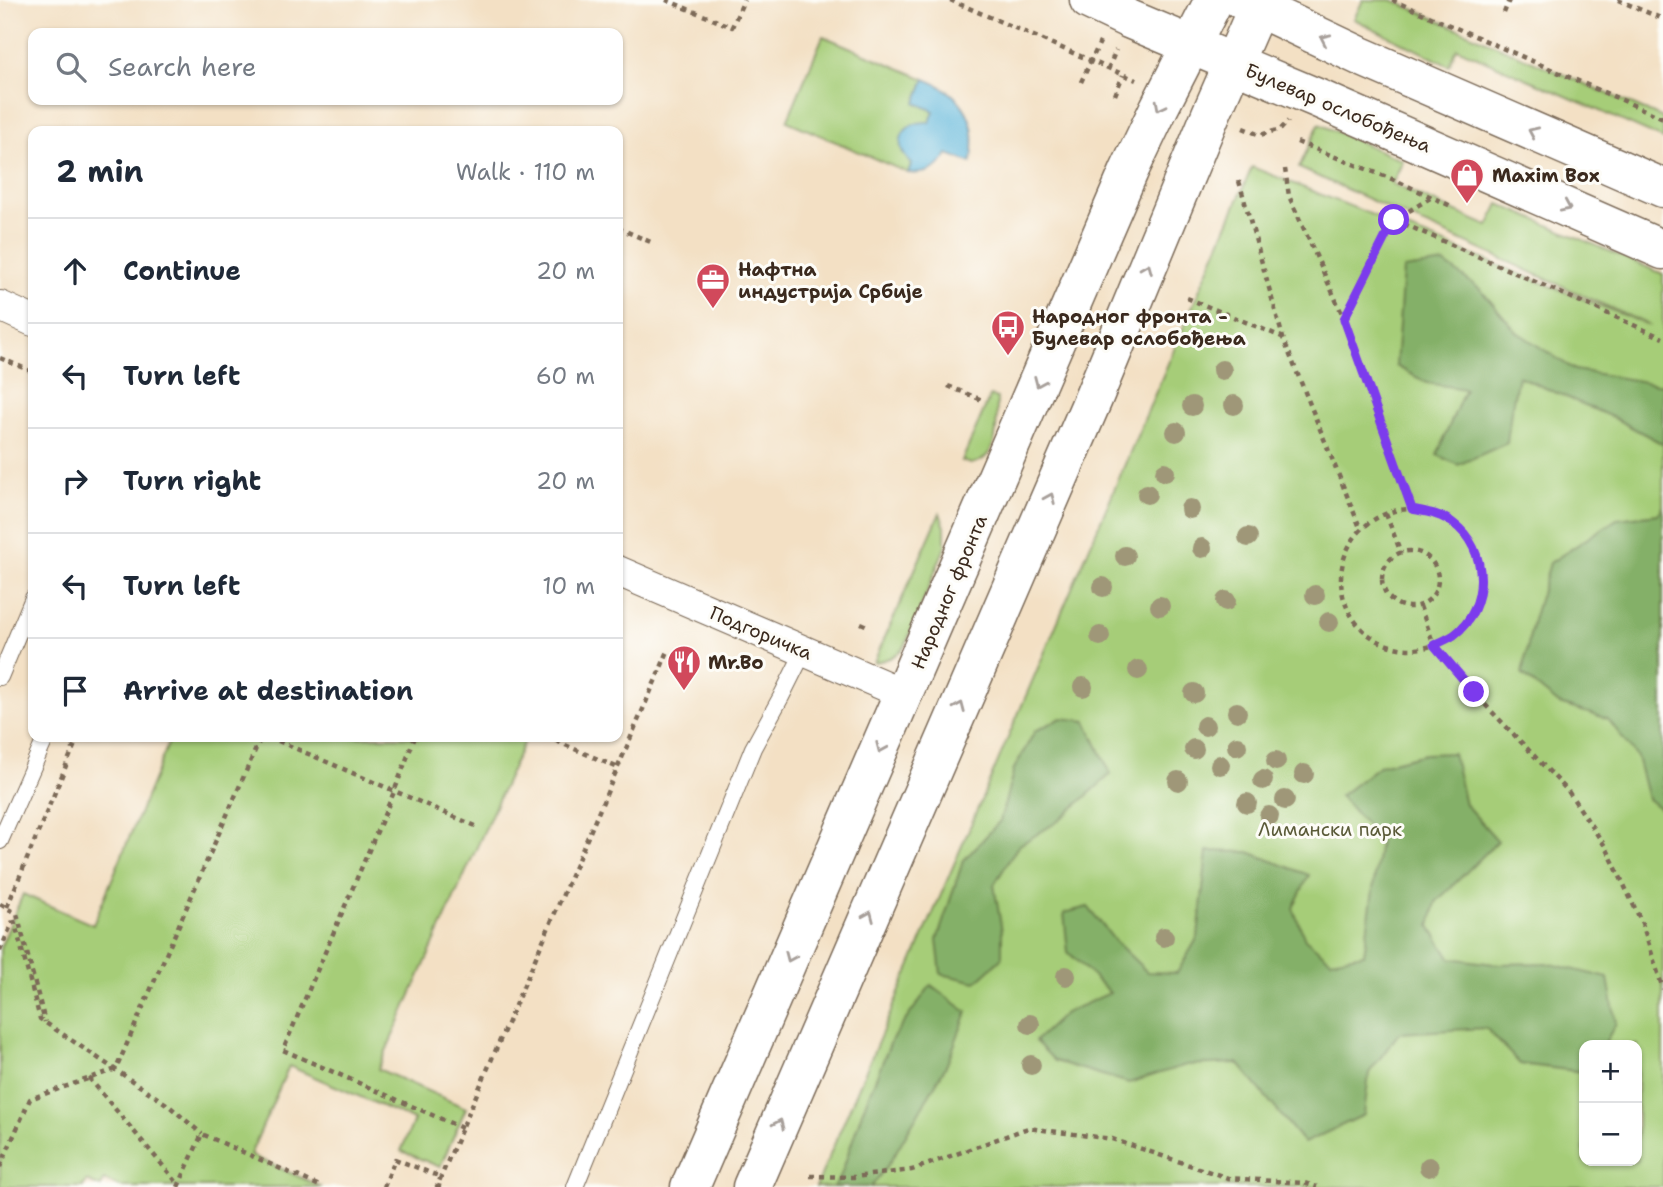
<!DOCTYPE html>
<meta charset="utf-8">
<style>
:root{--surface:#fff;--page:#f6f6f7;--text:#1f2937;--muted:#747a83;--line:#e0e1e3}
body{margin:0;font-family:"Shantell Sans",sans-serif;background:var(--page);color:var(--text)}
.controls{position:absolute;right:21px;bottom:21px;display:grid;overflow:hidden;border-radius:14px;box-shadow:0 2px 5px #0004}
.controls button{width:63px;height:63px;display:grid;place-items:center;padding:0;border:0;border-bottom:2px solid var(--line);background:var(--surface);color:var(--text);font:35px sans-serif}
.stop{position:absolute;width:21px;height:21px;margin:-16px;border:5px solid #7c3aed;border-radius:50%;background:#fff}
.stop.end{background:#7c3aed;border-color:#fff;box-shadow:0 2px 7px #0008}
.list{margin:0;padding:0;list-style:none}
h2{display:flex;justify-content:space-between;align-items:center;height:91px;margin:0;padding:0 28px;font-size:30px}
h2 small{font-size:23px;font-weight:400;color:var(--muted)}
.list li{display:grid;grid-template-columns:46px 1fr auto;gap:21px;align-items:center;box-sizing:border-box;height:105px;padding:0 28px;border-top:2px solid var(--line)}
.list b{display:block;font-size:26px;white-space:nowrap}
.list em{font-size:23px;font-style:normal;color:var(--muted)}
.icon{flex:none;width:38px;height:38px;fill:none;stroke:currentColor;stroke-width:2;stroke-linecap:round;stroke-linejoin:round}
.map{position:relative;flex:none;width:1663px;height:1187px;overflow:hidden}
.search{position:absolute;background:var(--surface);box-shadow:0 2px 5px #0004;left:28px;top:28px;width:595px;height:77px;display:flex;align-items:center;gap:18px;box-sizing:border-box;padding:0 24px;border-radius:14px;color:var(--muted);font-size:26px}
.panel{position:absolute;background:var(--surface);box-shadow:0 2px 5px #0004;left:28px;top:126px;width:595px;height:616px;border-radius:14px}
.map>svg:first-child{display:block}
</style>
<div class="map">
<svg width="1663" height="1187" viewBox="0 0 1663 1187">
<rect width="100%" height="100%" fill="#fdfcf7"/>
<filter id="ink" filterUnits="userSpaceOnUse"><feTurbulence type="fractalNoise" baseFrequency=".0143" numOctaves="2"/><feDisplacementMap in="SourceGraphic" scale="14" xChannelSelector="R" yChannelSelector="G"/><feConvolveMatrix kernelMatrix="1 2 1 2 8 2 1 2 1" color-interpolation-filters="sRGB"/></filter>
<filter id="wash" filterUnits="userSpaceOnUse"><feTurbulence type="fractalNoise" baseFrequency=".00686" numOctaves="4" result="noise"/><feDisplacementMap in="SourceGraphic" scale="28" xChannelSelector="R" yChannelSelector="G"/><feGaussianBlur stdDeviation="1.57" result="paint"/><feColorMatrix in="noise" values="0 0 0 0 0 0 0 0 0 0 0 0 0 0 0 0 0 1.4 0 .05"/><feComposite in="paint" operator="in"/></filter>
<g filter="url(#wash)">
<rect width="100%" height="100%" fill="#f3e0c4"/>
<path fill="#a6cd78" stroke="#707c4b" stroke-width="2" fill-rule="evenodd" d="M1363 0H1392L1663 118V139L1457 48 1449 66 1354 19Z
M823 36 925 79 916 102 935 110 908 173 787 121Z
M1319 124 1403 161 1392 184 1488 226 1499 204 1663 274V1187H816L1252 167 1651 326 1299 168ZM1584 1045H1637V1161H1584Z
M990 396 997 398C996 417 1000 448 982 460 979 462 975 463 971 464L962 461Z
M940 513 945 527V547L905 646C896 656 888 660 874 662Z
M171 737H526L378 1069 466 1108 440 1167 401 1151 414 1120 289 1066 250 1155 322 1187H120L104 1180 101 1187 86 1181 83 1187H0V948L23 894 93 925Z"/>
<path fill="#84b068" stroke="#606d43" stroke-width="2" d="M1444 263 1480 289 1517 332 1575 370 1663 385V444L1614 418 1518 376 1511 411 1507 443 1458 465 1437 455 1465 389 1427 383 1396 366 1403 269Z
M1663 507V811L1648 799 1637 757 1608 719 1559 704 1522 674 1533 620 1550 563 1617 519 1658 514Z
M1061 718 1086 721 1111 774 1060 820 1018 846 994 885 1002 931V958L976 982 941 974 937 940 963 861 1000 821 1014 769 1035 731Z
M1453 753 1465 804 1498 841 1436 902 1430 926 1450 958 1494 964 1547 963 1608 978 1616 1023 1604 1045H1584V1072L1520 1064 1486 1028 1399 1033 1369 1073 1364 1115 1304 1143 1238 1063 1186 1065 1129 1083 1055 1061 1035 1041 1065 1013 1110 993 1068 952 1064 913 1088 907 1115 941 1147 972 1177 973 1198 937 1207 851 1249 852 1309 875 1293 908 1305 939 1331 960 1364 954 1380 840 1340 796 1380 765 1425 754Z
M931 985 967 1012 947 1064 890 1162 871 1187H834L841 1175 863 1109 892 1039Z"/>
<path fill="#5db6db" stroke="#4c707c" stroke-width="2" d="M925 79C964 94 980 122 971 163L948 154C939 170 926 175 908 173L912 164C890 145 902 120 930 122L934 111 916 103Z"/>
</g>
<g filter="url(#ink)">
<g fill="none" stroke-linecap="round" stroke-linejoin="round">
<g stroke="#7b6a58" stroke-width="18">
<path id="lane" d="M0 677 33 598
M0 841 46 737
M575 1187 753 748 781 697 804 651"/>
</g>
<g stroke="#7b6a58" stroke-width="32">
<path id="street" d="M0 306 33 321
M618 571 904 694"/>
</g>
<g stroke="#7b6a58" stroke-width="41">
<path id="secondary" d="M1089 0 1129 19 1317 98 1663 250
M1242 0 1360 56 1663 188
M690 1187 1129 171 1159 108 1214 0
M752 1187 1093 399 1211 114 1261 0"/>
</g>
<path stroke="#7b6a58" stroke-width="4.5" stroke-dasharray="5 5" stroke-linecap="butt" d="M666 0 732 27 744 0
M950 0 1136 80
M1392 0 1663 118
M1618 0 1663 19
M1504 13 1509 0
M1108 69 1116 50
M1081 82 1100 42
M1115 95 1123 75
M1243 128 1260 135 1281 129 1288 121
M1297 142 1397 181 1451 206
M1285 169 1289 196 1344 318
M1239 181 1283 338 1361 530
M1395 220 1663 338
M618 228 653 243
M1187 298 1282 337
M0 358 33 372
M948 386 982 400
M1412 509 1344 319 1394 220 1432 197
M1341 579a70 70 0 1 1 140 0a70 70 0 1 1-140 0Z
M1386 514 1401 553
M1382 579a28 28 0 1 1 56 0a28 28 0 1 1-56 0Z
M1420 606 1434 645 1473 692 1568 791 1607 849 1642 923 1663 989
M861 623 868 626
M269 737 478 827
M415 737 394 792 283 1050 462 1128
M547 737 616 767
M0 904 17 914 45 1022
M7 907 78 737
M14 920 40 1019 168 1105 202 1134
M0 951 13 921
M89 1078 180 1186
M0 1167 30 1099 116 1069 261 737
M810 1176 854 1177 912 1170 1028 1128 1112 1139 1228 1178 1304 1183 1317 1187
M178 1187 202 1134 322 1187
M384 1187 395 1159 441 1177
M441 1187 437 1186 669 649"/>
<use href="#lane" stroke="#fff" stroke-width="16"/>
<use href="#street" stroke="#fff" stroke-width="30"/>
<use href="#secondary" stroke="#fff" stroke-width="38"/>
</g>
<g fill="#9f9778">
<circle cx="1222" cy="370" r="10"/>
<circle cx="1234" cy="405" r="10"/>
<circle cx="1192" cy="406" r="10"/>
<circle cx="1176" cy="432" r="10"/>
<circle cx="1165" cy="472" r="10"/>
<circle cx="1147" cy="494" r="10"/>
<circle cx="1190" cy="509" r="10"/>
<circle cx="1248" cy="537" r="10"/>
<circle cx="1202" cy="548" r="10"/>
<circle cx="1125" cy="556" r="10"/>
<circle cx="1103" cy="587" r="10"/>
<circle cx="1315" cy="595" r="10"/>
<circle cx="1226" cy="601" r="10"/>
<circle cx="1160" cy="606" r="10"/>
<circle cx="1329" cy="622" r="10"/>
<circle cx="1100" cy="636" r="10"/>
<circle cx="1138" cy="670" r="10"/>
<circle cx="1083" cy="687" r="10"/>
<circle cx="1194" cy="693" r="10"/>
<circle cx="1237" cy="712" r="10"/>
<circle cx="1205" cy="726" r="10"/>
<circle cx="1237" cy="746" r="10"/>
<circle cx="1194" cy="749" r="10"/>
<circle cx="1276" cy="761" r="10"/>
<circle cx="1220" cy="765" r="10"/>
<circle cx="1304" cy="774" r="10"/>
<circle cx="1263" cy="780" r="10"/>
<circle cx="1178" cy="781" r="10"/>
<circle cx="1285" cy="800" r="10"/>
<circle cx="1247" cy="803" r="10"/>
<circle cx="1269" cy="816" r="10"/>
<circle cx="1164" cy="937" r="10"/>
<circle cx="1066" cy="976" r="10"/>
<circle cx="1030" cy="1024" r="10"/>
<circle cx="1031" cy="1065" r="10"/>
<circle cx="1429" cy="1167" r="10"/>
</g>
<defs><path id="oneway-chevron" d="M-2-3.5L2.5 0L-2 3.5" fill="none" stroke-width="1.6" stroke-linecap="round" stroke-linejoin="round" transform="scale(1.75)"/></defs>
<g stroke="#a79f9a">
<use href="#oneway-chevron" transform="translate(1325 39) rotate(-155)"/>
<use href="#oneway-chevron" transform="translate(1160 106) rotate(117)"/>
<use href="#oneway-chevron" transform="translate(1533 132) rotate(-156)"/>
<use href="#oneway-chevron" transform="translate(1566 207) rotate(24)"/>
<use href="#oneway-chevron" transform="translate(1147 268) rotate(-68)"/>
<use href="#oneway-chevron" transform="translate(1039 382) rotate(113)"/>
<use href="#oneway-chevron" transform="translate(1050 498) rotate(-67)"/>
<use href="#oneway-chevron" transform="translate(960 707) rotate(-67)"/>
<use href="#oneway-chevron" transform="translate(881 748) rotate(113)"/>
<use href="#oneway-chevron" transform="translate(869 916) rotate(-67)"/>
<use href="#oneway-chevron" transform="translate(790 957) rotate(113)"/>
<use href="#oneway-chevron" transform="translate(779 1124) rotate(-67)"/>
</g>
</g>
<g fill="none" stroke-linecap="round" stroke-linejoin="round" filter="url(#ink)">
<path stroke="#7c3aed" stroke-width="9" d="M1394 220 1344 319 1412 509C1426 512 1441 514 1453 523 1489 549 1490 608 1454 635 1448 639 1441 642 1434 645L1474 692"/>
</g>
<defs>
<g id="shop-pin" transform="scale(1.75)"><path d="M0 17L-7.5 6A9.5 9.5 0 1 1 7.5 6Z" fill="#d1495b" stroke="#fdfcf7"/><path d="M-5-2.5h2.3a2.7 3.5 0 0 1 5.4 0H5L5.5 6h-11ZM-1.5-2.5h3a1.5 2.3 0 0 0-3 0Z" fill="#fff"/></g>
<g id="office-pin" transform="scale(1.75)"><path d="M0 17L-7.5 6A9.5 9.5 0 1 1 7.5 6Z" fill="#d1495b" stroke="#fdfcf7"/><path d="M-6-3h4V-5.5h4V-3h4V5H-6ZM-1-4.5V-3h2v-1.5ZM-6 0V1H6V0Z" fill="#fff"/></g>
<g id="bus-pin" transform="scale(1.75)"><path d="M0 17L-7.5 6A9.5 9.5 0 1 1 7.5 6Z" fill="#d1495b" stroke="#fdfcf7"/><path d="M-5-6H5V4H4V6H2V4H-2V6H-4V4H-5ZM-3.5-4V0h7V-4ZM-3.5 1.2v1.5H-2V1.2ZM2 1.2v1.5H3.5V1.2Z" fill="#fff"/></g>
<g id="restaurant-pin" transform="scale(1.75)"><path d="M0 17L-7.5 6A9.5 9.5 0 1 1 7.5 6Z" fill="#d1495b" stroke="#fdfcf7"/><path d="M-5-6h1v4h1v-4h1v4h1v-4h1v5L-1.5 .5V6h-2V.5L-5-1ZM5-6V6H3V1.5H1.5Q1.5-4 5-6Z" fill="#fff"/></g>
</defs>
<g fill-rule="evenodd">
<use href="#shop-pin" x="1467" y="175"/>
<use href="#office-pin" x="713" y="280"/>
<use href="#bus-pin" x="1008" y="327"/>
<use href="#restaurant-pin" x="684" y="662"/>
</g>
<g text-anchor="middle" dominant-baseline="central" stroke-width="6" stroke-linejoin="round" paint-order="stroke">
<g font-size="19" fill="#3b2a1e" stroke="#fdfcf7">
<text transform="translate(1338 108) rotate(23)">Булевар ослобођења</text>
<text transform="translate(949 592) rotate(-67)">Народног фронта</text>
<text transform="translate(761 633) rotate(23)">Подгоричка</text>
</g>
<g font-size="19" font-weight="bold" fill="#3b2a1e" stroke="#fdfcf7" text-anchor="start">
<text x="1492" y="175">Maxim Box</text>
<text x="738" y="269">Нафтна<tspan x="738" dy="22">индустрија Србије</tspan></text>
<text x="1032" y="316">Народног фронта -<tspan x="1032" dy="22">Булевар ослобођења</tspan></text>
<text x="708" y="662">Mr.Bo</text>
</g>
<g font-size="19" fill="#5b5b39" stroke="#fdfcf7">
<text x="1330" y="829">Лимански парк</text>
</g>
</g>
</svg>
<div class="controls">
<button>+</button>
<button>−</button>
</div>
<div class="stop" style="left:1394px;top:220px"></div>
<div class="stop end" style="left:1474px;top:692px"></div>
<div class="search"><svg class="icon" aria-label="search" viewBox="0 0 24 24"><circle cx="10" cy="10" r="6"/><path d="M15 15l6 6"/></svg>Search here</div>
<section class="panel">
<h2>2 min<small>Walk · 110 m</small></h2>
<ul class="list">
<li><svg class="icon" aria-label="ahead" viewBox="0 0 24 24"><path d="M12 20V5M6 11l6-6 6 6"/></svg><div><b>Continue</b></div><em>20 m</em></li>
<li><svg class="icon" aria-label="left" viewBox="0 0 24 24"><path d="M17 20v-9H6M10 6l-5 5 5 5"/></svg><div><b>Turn left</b></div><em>60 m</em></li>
<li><svg class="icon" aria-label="right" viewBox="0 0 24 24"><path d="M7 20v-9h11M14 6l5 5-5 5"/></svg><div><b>Turn right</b></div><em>20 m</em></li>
<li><svg class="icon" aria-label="left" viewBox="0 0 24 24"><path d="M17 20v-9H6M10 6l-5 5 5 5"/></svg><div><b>Turn left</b></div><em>10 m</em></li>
<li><svg class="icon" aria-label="arrive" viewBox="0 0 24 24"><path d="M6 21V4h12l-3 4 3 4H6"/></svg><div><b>Arrive at destination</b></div></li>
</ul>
</section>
</div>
